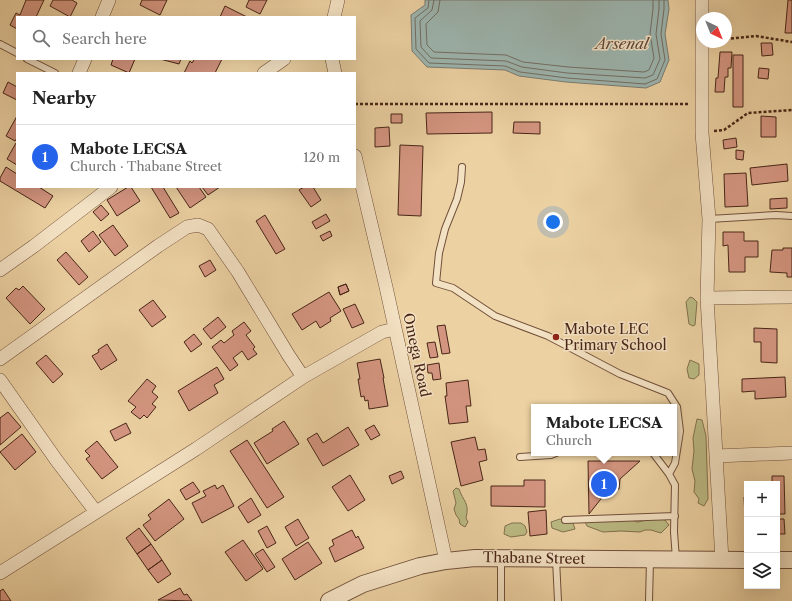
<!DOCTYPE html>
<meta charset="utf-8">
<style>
:root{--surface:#fff;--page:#f6f6f6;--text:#222;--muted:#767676;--line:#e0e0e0;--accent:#2563eb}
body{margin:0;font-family:"Libre Caslon Text",serif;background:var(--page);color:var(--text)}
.controls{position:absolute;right:12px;bottom:12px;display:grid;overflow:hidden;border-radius:0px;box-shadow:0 4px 16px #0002}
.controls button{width:36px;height:36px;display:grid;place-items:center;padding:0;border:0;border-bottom:1px solid var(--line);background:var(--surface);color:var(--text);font:20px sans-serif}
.compass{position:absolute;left:696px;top:12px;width:36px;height:36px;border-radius:50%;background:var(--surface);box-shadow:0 4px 16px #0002;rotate:137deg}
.you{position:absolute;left:553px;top:222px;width:14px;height:14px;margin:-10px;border:3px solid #fff;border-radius:50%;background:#1a73e8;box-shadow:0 0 0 6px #1a73e833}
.badge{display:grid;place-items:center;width:26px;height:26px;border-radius:50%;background:var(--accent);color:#fff;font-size:13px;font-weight:700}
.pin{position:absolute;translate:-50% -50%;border:2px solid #fff;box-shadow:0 1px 4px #0006}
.popup{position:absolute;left:531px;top:404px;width:146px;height:52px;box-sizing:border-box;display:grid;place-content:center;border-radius:0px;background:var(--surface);filter:drop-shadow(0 1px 3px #0005);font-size:13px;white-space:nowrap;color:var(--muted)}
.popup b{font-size:15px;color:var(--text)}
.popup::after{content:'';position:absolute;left:50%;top:100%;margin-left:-8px;border:8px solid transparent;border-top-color:var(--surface)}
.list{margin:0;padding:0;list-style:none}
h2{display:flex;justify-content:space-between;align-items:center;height:52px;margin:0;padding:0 16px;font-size:17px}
h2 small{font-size:13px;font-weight:400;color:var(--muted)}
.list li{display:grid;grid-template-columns:26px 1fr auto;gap:12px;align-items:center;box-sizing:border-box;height:64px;padding:0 16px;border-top:1px solid var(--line)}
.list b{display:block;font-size:15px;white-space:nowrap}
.list p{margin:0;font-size:13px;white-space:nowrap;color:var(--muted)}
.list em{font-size:13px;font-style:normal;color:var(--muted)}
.icon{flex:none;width:22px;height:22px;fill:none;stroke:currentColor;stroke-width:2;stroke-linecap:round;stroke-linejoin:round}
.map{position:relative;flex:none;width:792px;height:601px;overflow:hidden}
.search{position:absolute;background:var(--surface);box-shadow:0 4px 16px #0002;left:16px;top:16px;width:340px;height:44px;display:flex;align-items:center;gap:10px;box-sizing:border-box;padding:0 14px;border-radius:0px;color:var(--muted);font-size:15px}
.panel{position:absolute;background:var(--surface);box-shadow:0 4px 16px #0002;left:16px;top:72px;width:340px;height:116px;border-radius:0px}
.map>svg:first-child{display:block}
</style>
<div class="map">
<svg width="792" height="601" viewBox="0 0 792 601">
<rect width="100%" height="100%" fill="#ecd1a2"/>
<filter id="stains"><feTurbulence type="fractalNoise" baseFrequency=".005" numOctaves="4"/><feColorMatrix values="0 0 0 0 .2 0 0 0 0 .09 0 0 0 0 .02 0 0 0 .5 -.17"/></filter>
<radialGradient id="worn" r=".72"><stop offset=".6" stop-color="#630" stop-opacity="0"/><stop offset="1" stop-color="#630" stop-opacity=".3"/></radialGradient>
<path fill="#bbba83" stroke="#82704d" d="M690 297 693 298 697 302 695 325 693 326 689 324 686 302Z
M690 360 699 364V375L694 379 689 378 687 369Z
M697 419 702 420 706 436 708 499 704 506 698 503 699 499 694 492 695 481 692 469 694 451 693 438Z
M456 488 459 489C463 501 470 503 466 518L468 522 465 527 460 524 459 519 456 515 454 509 456 503 453 491Z
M654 518 665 520 669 525 661 533 651 530H645L640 532 621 531 603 532 587 526 585 522 627 519 638 522Z
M560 519 573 523 575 529 563 532 552 528 551 522Z
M512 523H521L525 526 527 532 525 535 511 537 504 534 505 526Z"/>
<path fill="#9cb5af" stroke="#7a7b72" d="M425 0H668L669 9 665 34 669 60 660 82 646 88 566 82 519 76 505 70 427 67 412 51 411 15 425 5Z"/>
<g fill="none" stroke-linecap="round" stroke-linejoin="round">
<path stroke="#726d63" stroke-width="1" d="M429 0 428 8 415 18 416 49 429 63 505 66 520 72 567 78 645 84 657 79 665 60 661 34 664 9V0
M434 0 432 10 420 21 421 47 431 58 506 61 522 67 567 73 645 78 653 75 660 59 656 34 659 9V0
M440 0 438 12 426 24 427 45 434 52 506 55 523 62 568 67 644 72 649 70 654 58 650 34 653 9V0"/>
</g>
<path fill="#d49580" stroke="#482517" d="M26 0H44L36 17H17V29L10 25 16 13 20 15Z
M53 0H72L77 3 70 17 50 6Z
M142 0H167L160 15 140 5Z
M249 0H267L260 14 246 7Z
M788 0H792V33H785Z
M225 6 247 17H220Z
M761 43H772L773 55 762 56Z
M720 52H732L731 68H728V77H725L724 92H715L716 78H718Z
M733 55H743V107H733Z
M113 59H135L129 73 111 65Z
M160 59H181L179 64Z
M191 59H222L215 73H184L190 61 192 63 194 60Z
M759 68 769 69 768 79 758 78Z
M8 82 17 87V100L3 93Z
M492 112V133L427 134 426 113Z
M391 114H402V123H391Z
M17 116V138L15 141 6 136Z
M761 116 776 117V137H761Z
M514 122H540V134L513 133Z
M389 127 390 146 375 147V128Z
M736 138 737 147 724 149 723 140Z
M16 143H17V165L7 159Z
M400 145 423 146 421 216 398 215Z
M736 150 744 151 743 160 736 159Z
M787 164 788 181 752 185 750 168Z
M6 167 17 174V187H39L53 196 45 208 0 181V178Z
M746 173 748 206 725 207 724 174Z
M128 187H131L140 201 117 216 107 200Z
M151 187H163L179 213 170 218Z
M176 187H199L206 197 190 208Z
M202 187H220L208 195Z
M304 187H313L321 200 311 207 299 190Z
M787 198V208L770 209V199Z
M101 205 109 214 101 221 93 212Z
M326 214 330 221 316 229 312 222Z
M265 215 285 249 276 254 256 221Z
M113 225 128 246 115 256 99 235Z
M93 231 101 242 89 252 81 241Z
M330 231 332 236 323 241 320 236Z
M723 232H744V241H758V257H745V272H729L728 245 723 246Z
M783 248H792V277H787V273L770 272 772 250H783Z
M66 252 88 277 79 285 57 260Z
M210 260 216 270 205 277 199 266Z
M346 284 349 291 340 295 338 287Z
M346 284 349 291 340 295 338 287Z
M23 286 45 309 30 324 6 298 16 288 19 290Z
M329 292 341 311 330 318 331 321 320 328 316 321 302 330 292 314Z
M153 300 166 317 152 327 139 310Z
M355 304 364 323 352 328 343 309Z
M218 317 226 327 211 339 203 329Z
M244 322 251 331 246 335 255 347 253 349 257 354 248 360 242 351 233 358 238 365 230 371 212 347 221 340 224 343 234 335 232 331Z
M445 325 450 353 442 354 437 326Z
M754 328 777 329V363L761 362V342H754Z
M194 334 202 344 191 352 184 342Z
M435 342 438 357 430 358 427 343Z
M107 344 117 360 101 370 92 356 99 352 98 350Z
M46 355 63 374 53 383 36 363Z
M380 359 384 378H383L388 406 369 409 368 400 365 401 364 396 361 397 358 379H360L357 363Z
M439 363 441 379 433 380 432 373H428L427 365Z
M217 367 224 379 214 385 218 393 189 411 178 391Z
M785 377 786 397 755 399V391L742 392V379Z
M147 379 156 386 152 392 158 397 152 404 156 407 147 418 144 415 140 419 131 412 136 407 128 401Z
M468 380 471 406H466L468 422 449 424 445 396H447L446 383Z
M8 412 21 427 0 445V418Z
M284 421 299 444 267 464 254 443 273 431 272 429Z
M126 423 131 433 115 441 110 431Z
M374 425 380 435 371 440 365 430Z
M348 427 359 445 323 466 307 439 317 433 323 443Z
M22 434 36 452 15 470 0 452Z
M475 437 478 450 485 449 487 460 479 462 483 480 461 486 451 442Z
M247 440 284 497 267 508 230 451Z
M97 441 118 467 102 479 86 459 90 456 85 451Z
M588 461H640L620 479 619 489 608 490 589 514Z
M401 471 404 478 392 484 389 476Z
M350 475 365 500 348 511 332 487Z
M772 476H784L785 514H777V484H772Z
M524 480H545V507L491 506V486H524Z
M193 482 200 492 186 500 180 490Z
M215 485 217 489 223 485 234 506 202 523 192 503 206 496 203 491Z
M747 496V517H745L744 497Z
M251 498 261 515 248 523 238 507Z
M169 499 184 519 155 541 143 525 151 519 148 515Z
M546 510 547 534 530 536 528 512Z
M298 519 309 538 296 546 285 527Z
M777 519H784L785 534H777Z
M267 526 276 543 267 548 258 531Z
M139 528 151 544 137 554 126 538Z
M352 530 356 538 358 536 364 548 335 562 329 548 334 545 332 540Z
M243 540 263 569 246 581 225 552Z
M308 542 322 563 295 580 282 559Z
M151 544 162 560 148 570 137 554Z
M263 549 275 567 267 572 255 554Z
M162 560 171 574 158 583 148 570Z
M180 588 184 595 187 594 192 601 158 600Z
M3 589 11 601H0V591Z"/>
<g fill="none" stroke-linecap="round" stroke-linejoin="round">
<g stroke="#71503a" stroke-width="8">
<path id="service" d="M0 44 17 53
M27 59 55 73
M462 167 461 182 457 199 445 229 439 253 436 283 453 288 495 316 548 336 620 374 668 393 677 407 680 431 675 463 669 474
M709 219 776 215 792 216
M653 453 669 474 675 485 674 532 676 559
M520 457 551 455 556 453
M565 520 675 516
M501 559V601
M556 559 558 601
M649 601 650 561"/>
</g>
<g stroke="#71503a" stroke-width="14">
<path id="minor" d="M702 0V133L709 219 707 298 722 560
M102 17 109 0
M334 17 338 0
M332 59 335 73
M79 73 85 59
M264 73 284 59
M355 156 386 287 446 561
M0 270 34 246 111 187
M707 298 792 297
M0 359 158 246 187 227 198 225 208 229 238 272 289 356 303 377
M0 380 57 461 96 512
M716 456 792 453
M0 573 196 449 303 377 382 332 395 329"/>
</g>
<g stroke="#71503a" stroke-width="18">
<path id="tertiary" d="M777 560H792
M329 601 363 584 420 566 446 561 475 558 747 560"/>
</g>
<path stroke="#482517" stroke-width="2.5" stroke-dasharray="3 2" stroke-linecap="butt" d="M726 39 756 36 792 42
M355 104H688
M714 131 724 130 748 113 792 110"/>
<use href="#service" stroke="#f3e1c3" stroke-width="6"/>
<use href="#minor" stroke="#f3e1c3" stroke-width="13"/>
<use href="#tertiary" stroke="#f3e1c3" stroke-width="16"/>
</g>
<circle fill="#8f2418" stroke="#f3e1c3" stroke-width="1.5" cx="556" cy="337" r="4"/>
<g text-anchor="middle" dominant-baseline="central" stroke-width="3" stroke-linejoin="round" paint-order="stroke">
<g font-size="14" fill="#482517" stroke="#f3e1c3" text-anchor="start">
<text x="564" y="329">Mabote LEC<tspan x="564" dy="16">Primary School</tspan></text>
</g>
<g font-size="14" fill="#482517" stroke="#f3e1c3">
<text transform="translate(417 355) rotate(78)">Omega Road</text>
<text transform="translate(534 558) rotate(1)">Thabane Street</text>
</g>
<g font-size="15" font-style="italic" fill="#5d493d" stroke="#f3e1c3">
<text x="622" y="43">Arsenal</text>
</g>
</g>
<rect width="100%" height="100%" filter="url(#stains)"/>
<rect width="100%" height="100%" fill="url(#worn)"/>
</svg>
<div class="controls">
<button>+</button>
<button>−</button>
<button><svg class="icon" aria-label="layers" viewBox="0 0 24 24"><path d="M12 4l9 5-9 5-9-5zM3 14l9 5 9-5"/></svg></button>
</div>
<svg class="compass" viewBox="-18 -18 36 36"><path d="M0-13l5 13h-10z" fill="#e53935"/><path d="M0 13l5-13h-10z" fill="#767676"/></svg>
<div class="you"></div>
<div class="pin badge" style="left:604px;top:484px">1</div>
<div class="popup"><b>Mabote LECSA</b>Church</div>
<div class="search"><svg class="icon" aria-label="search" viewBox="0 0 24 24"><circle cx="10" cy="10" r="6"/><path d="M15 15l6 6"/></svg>Search here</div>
<section class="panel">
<h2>Nearby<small></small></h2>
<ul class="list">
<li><span class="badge">1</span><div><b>Mabote LECSA</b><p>Church · Thabane Street</p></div><em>120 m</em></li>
</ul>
</section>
</div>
